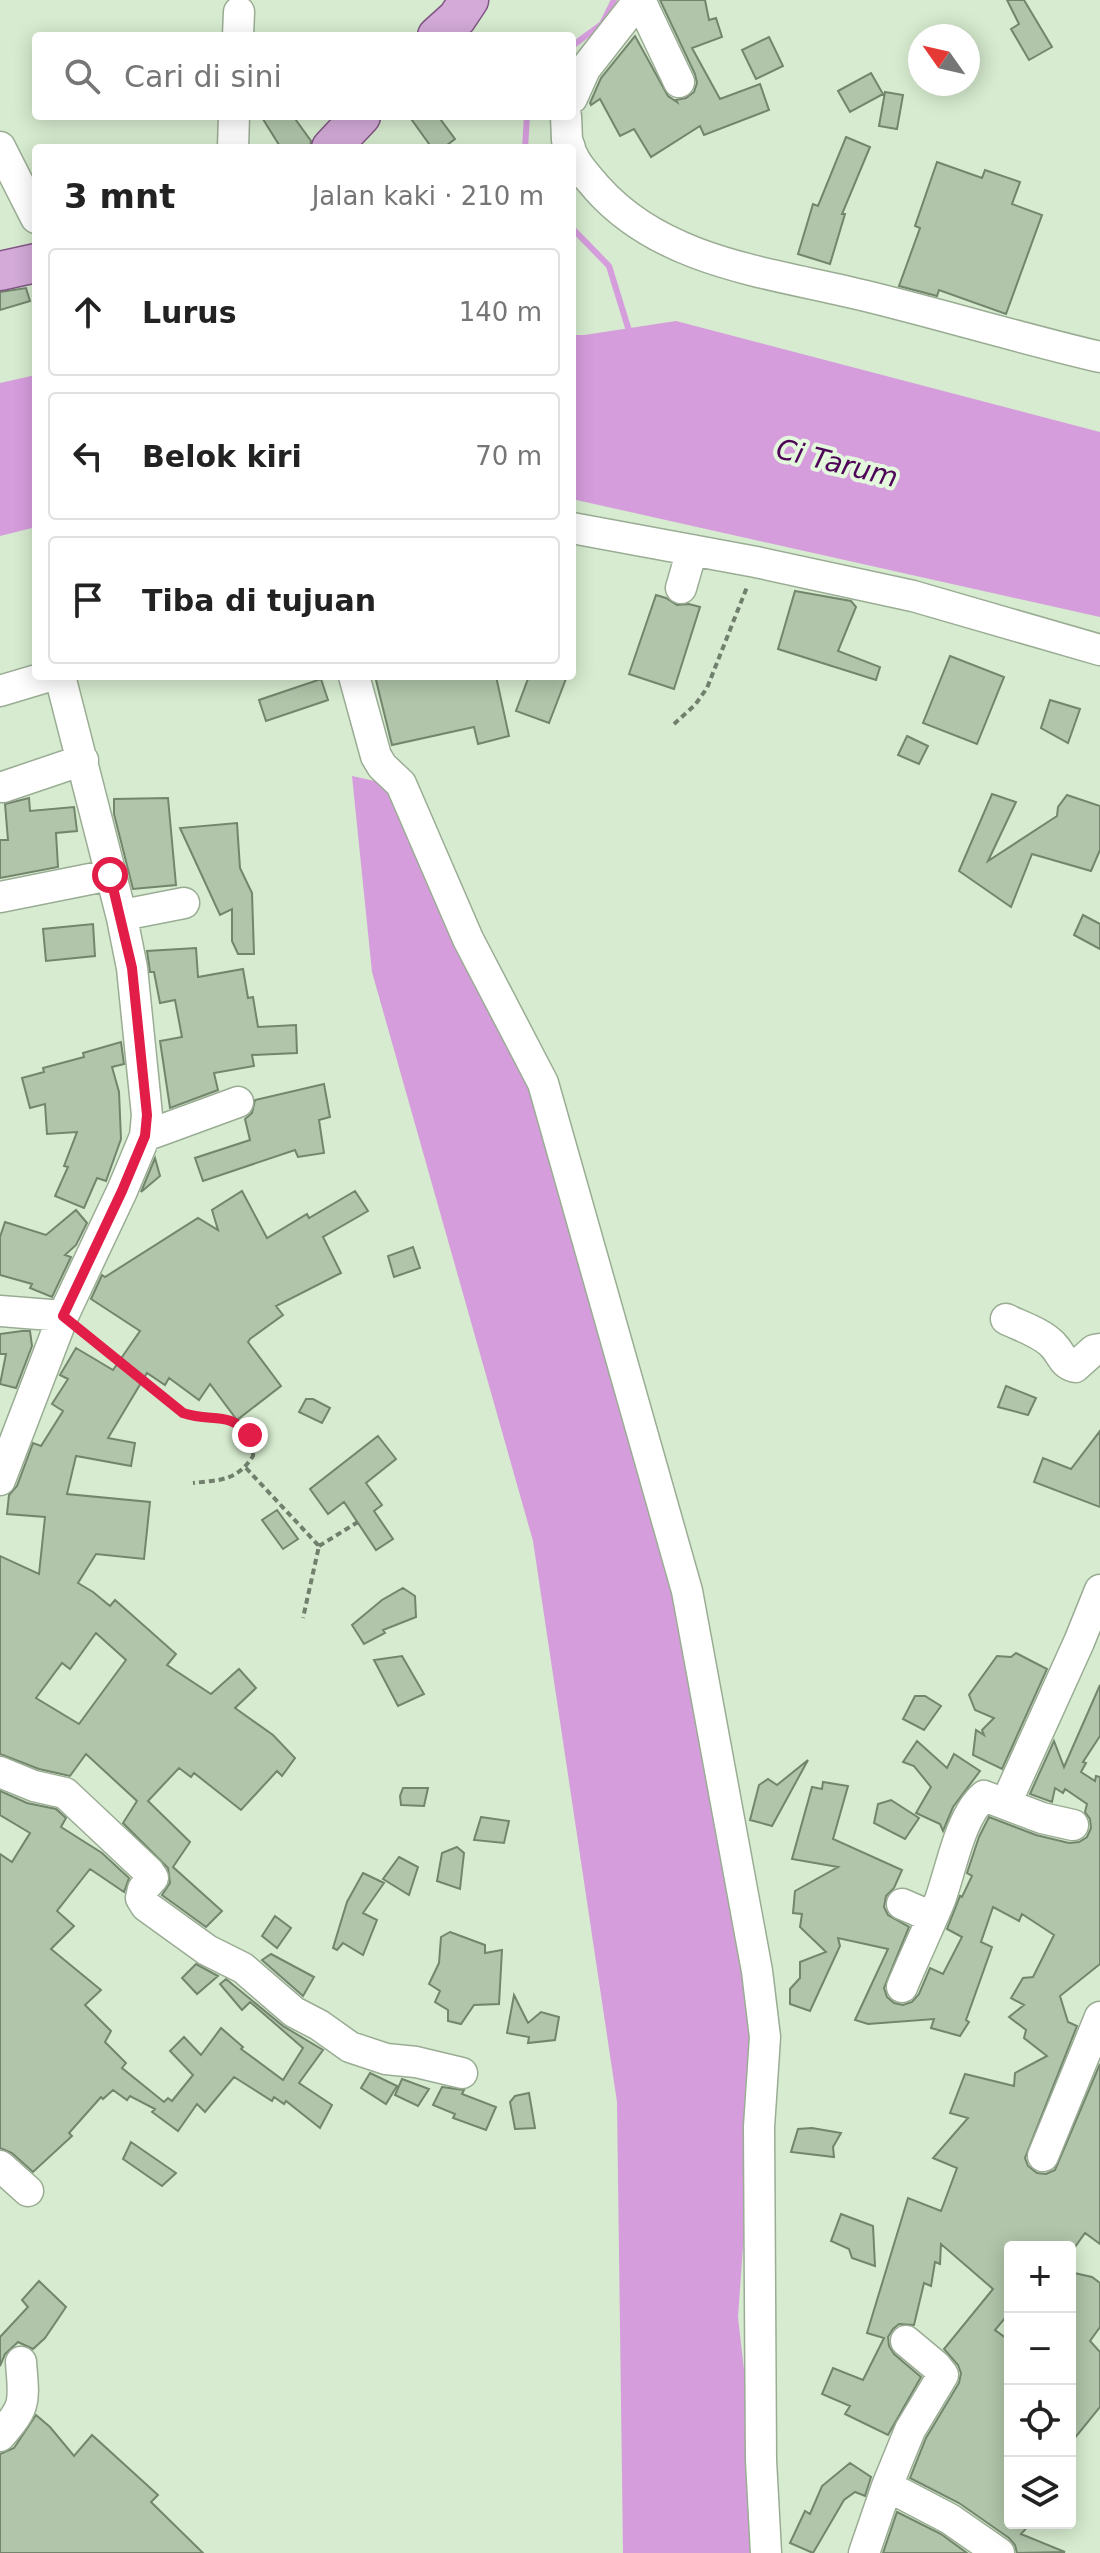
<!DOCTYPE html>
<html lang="id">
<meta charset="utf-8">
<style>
:root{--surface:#fff;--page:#f2f2f2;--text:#222;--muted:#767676;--line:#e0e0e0}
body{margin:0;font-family:"DejaVu Sans",sans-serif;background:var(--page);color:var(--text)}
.controls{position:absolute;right:24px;bottom:24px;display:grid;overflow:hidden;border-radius:8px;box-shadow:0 4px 20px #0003}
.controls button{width:72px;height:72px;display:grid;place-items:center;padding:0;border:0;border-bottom:2px solid var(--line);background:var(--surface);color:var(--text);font:40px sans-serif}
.compass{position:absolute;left:908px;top:24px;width:72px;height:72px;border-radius:50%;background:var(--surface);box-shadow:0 4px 20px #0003;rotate:304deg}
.stop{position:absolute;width:24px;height:24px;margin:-18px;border:6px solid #e11d48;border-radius:50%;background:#fff}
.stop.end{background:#e11d48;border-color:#fff;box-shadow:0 2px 8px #0008}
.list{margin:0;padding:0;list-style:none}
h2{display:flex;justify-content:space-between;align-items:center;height:104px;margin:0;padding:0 32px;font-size:34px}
h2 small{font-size:26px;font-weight:400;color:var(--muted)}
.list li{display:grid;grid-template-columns:52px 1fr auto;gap:24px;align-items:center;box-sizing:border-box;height:128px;margin:0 16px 16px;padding:0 16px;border:2px solid var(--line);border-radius:8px}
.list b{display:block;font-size:30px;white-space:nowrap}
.list em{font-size:26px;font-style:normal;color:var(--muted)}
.icon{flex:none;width:44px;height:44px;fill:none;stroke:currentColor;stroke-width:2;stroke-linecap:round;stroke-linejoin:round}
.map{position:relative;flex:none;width:1100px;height:2553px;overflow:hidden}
.search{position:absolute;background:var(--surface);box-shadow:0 4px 20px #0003;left:32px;top:32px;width:544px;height:88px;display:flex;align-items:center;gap:20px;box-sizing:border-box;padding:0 28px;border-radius:8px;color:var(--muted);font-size:30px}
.panel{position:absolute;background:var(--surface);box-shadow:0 4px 20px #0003;left:32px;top:144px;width:544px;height:536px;border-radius:8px}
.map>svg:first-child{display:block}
</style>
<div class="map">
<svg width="1100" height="2553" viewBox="0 0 1100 2553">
<rect width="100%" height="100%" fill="#d6ebcf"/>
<path fill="#d69ddd" d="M676 321 1100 432V617L572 499V335H584Z
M36 375V527L0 536V383Z
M352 776 393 785 510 1038 545 1122 658 1518 757 2051 738 2317 761 2520V2553H623L617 2102 533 1541 372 972Z"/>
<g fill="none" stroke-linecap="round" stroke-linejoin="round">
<path stroke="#d69ddd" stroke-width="6" d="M572 46 602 24 614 0
M525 148 527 116
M572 228 609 266 630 334"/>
</g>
<path fill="#b0c5aa" stroke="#73866d" stroke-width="2" fill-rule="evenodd" d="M660 0H705L709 20 716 18 722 37 692 48 720 99 760 84 769 110 704 135 700 126 651 157 634 129 620 136 600 99 591 105 590 103 601 78 635 36 668 96 677 102 676 100 686 98 694 92 697 83 695 74Z
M1007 0H1024L1052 47 1029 60 1011 29 1019 24Z
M769 37 783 66 756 79 742 50Z
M871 73 883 94 850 112 838 91Z
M885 92 903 95 897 129 879 126Z
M261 116H293L311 141 310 148H281Z
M409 116H438L455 139 443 148H432Z
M846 137 870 147 842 214H845L830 264 798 254 813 204 818 206Z
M937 162 982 178 985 170 1020 182 1012 204 1042 215 1006 314 939 290 937 296 899 286 920 228 915 226Z
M26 288 30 301 0 310V292Z
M795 591 851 601 856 607 838 651 880 667 876 680 778 649Z
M656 595 666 598 677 605 689 604 700 607 674 689 629 674Z
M950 656 1004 677 977 744 923 723Z
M375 676H496L509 736 478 744 474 727 392 745Z
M529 676H567L549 723 516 711Z
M321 679 328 700 266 721 259 700Z
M1050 700 1080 709 1068 743 1041 728Z
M907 736 928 746 919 764 898 755Z
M992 794 1016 802 988 861 1057 816 1058 807 1067 795 1100 806V850L1091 871 1032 854 1011 907 959 871Z
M29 798 30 811 74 807 77 831 56 833 58 867 0 878V840H8L5 804Z
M168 798 176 885 133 889 114 814V799Z
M237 823 240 868 252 893 254 954H238L232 941V909L220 915 180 828Z
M1083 915 1100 924V949L1074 935Z
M93 924 95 956 46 961 43 929Z
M196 948 198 977 243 969 248 998 253 997 258 1027 296 1025 297 1053 252 1055 254 1066 214 1073 218 1090 170 1108 160 1041 182 1037 175 1000 160 1003 154 972H150L147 951Z
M121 1042 124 1064 112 1067 119 1092 121 1139 106 1181 97 1178 84 1208 55 1196 68 1167 64 1166 77 1132 47 1134 45 1104 30 1108 22 1078 44 1072 43 1068 84 1057 83 1053Z
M324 1084 330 1117 319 1120 324 1153 298 1157 295 1150 203 1181 195 1158 250 1140 245 1119 252 1113 255 1100Z
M155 1158 160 1176 141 1192Z
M242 1191 267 1238 307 1214 309 1218 355 1191 368 1211 323 1237 341 1273 276 1306 283 1315 250 1339 248 1342 281 1386 237 1420 210 1384 199 1400 169 1378 165 1385 147 1373 108 1438 135 1443 131 1466 76 1456 67 1494 150 1502 144 1559 96 1554 78 1583 93 1592 110 1606 115 1600 176 1654 167 1665 211 1694 239 1669 256 1688 235 1708 273 1735 295 1758 282 1776 277 1771 241 1810 194 1773 191 1777 179 1768 148 1801 190 1842 173 1867 222 1911 206 1927 162 1895 170 1883 168 1868 123 1823 137 1801 86 1754 70 1776 39 1769 0 1754V1556L39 1574 45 1517 7 1514 9 1495 17 1486 33 1443 41 1446 63 1411 52 1404 68 1379 60 1375 76 1348 113 1370 140 1331 91 1299 102 1275 105 1277 198 1218 218 1230 212 1210ZM96 1633 126 1660 79 1724 36 1698 62 1663 70 1669Z
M76 1210 87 1223 76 1245 65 1255 71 1257 52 1297 30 1288 32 1284 0 1275V1237L5 1222 46 1235Z
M413 1247 420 1268 394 1277 388 1256Z
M22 1331H30L32 1346 16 1388 0 1384 6 1354H0V1334Z
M1006 1386 1036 1398 1028 1415 998 1407Z
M306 1399H313L330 1408 322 1423 299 1412Z
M1100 1431V1507L1034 1482 1043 1458 1071 1469Z
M378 1436 396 1459 366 1483 382 1505 374 1511 393 1539 376 1550 344 1502 328 1514 310 1489Z
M277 1510 298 1539 283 1549 262 1520Z
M403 1588 415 1596 416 1617 383 1630 385 1633 364 1644 352 1625 382 1600Z
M1016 1653 1047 1669 1002 1769 973 1755 976 1730 984 1735 982 1730 994 1718 975 1710 969 1695 997 1656 1011 1657Z
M402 1656 424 1694 398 1706 374 1660Z
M1100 1685V1736L1083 1762 1086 1763 1081 1772 1095 1781 1096 1776 1100 1777V1964L1060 1996 1068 2022 1077 2026 1025 2158 1028 2166 1037 2173 1046 2174 1055 2170 1100 2064V2244L1085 2233 1075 2247H1010V2312L995 2330 1010 2341V2523H1031L1021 2534 1065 2552 1017 2553 1015 2545 1009 2538 959 2503 910 2478 926 2438 959 2383 961 2373 958 2365 944 2349 993 2289 941 2244 940 2264 935 2262 931 2286 924 2283 914 2325 899 2324 893 2329 888 2337 889 2346 894 2354 921 2377 888 2435 845 2414 850 2406 822 2394 833 2368 863 2380 884 2338 867 2333 908 2198 941 2211 957 2168 933 2158 968 2118 950 2113 965 2074 1014 2086 1015 2073 1047 2056 1024 2038 1026 2030 1009 2017 1024 2005 1011 1998 1023 1978 1033 1977 1054 1935 1022 1914 1019 1921 993 1907 981 1942 992 1947 966 2020 969 2022 960 2036 931 2028 934 2019 868 2024 855 2020 888 1949 838 1938 840 1946 810 2011 790 2004V1989L800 1978V1962L826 1952 800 1927 802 1914 793 1913 795 1891 838 1867 792 1859 812 1787 822 1789 823 1782 848 1786 833 1839 902 1870 894 1888 886 1896 884 1907 888 1915 909 1927 884 1988 887 1997 894 2003 903 2005 912 2002 919 1994 930 1968 943 1974 962 1937 947 1929 960 1896 962 1897 972 1876 967 1873 979 1837 989 1817 1036 1835 1069 1843 1079 1842 1087 1837 1091 1828 1090 1819 1085 1812 1087 1804 1065 1789 1063 1793 1055 1788 1052 1802 1030 1794 1054 1741 1064 1767Z
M915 1696H925L941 1706 924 1730 903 1719Z
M917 1741 947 1768 954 1754 980 1771 953 1807 943 1831 940 1824 916 1813 931 1787 914 1766 903 1762Z
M808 1760 772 1826 750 1820 759 1785 768 1779 777 1785Z
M403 1788H428L424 1806 401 1805 400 1796Z
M0 1791 27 1803 56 1809 66 1818 61 1827 102 1853 129 1878 124 1892 90 1869 57 1911 74 1926 51 1949 101 1990 85 2005 111 2031 105 2042 126 2063 122 2068 164 2102 168 2098 172 2101 193 2075 170 2051 184 2037 201 2055 221 2028 243 2047 241 2049 283 2080 303 2048 250 2002 242 2010 220 1984 226 1979 283 2026 323 2050 299 2083 332 2105 320 2128 286 2101 284 2104 274 2097 272 2101 234 2077 205 2112 197 2104 178 2131 152 2112 155 2109 130 2096 127 2100 113 2090 103 2099 101 2097 69 2133 72 2136 33 2172 12 2153 0 2148V1854L12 1862 30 1833 0 1815Z
M891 1800 919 1818 905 1839 874 1823 878 1804Z
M481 1817 509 1821 504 1843 474 1840Z
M457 1847 464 1853 460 1889 437 1881 442 1853Z
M399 1857 418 1867 409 1895 383 1879Z
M363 1873 384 1883 363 1913 377 1920 363 1955 343 1943 337 1950 333 1948 347 1902Z
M275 1916 291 1928 277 1948 262 1936Z
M450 1932 485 1945V1953L502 1950 499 2004 474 2005 461 2024 448 2021V2010L435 2002 440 1991 429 1984 439 1963 441 1937Z
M271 1954 314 1977 303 1996 262 1960Z
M196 1964 218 1976 197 1994 182 1978Z
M514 1995 528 2023 541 2012 559 2017 555 2040 528 2043 529 2037 507 2033Z
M370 2073 397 2086 386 2104 361 2088Z
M402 2079 429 2089 418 2106 395 2095Z
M442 2087 464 2090 462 2094 496 2107 486 2130 453 2118 455 2114 433 2105Z
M529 2093 535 2128 515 2129 510 2102 515 2096Z
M812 2128 841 2133 833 2147 834 2157 791 2152 798 2129Z
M131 2142 176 2173 162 2186 123 2159Z
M841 2214 873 2226 875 2266 852 2258 849 2249 831 2241Z
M1070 2272 1092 2277 1100 2283V2327L1090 2341 1100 2352V2407L1070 2444Z
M39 2281 66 2307 45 2338 33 2349 18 2342 5 2354 0 2366V2337L28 2307 22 2300Z
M36 2415 50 2427 74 2456 92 2435 158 2495 151 2502 203 2553H0V2454L14 2448Z
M850 2463 871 2477 865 2496 855 2492 844 2500 813 2553 790 2543 805 2511 810 2514 822 2486Z
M897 2512 941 2534 967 2553H883Z"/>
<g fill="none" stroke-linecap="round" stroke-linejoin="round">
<g stroke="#9aad94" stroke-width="33">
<path id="minor" d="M640 0 679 82
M238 36 239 12
M572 98 585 69 639 0
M566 116 567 140 570 148
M0 147 36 218
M233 148 234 116
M572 154C577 167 588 177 597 188 665 265 776 273 870 297 947 316 1023 339 1100 357
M572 528 756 562 913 596 1100 650
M681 588 692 550
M354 676 376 756 382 766 401 784 468 939 543 1083 687 1591 757 1971 765 2037 759 2127 761 2460 766 2553
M0 691 50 676
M3 787 83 760
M0 897 110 875
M122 918 133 913 184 903
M145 1136 238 1102
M0 1311 63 1316
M1006 1319C1020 1326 1042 1333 1053 1345 1062 1354 1062 1364 1075 1367L1094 1350 1100 1349
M0 1480 63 1316 122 1191 145 1136 147 1115 132 968 122 918 60 676
M0 1772 34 1786 65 1793 149 1872 153 1878 143 1889 141 1898 146 1906 207 1950 243 1968 294 2012 319 2025 350 2047 386 2059 416 2062 462 2073
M1006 1803 1079 1642 1100 1590
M902 1904 932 1917
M902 1987C914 1958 928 1929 940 1900 951 1870 960 1816 984 1796L1042 1818 1073 1825
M1043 2156 1100 2017
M0 2166 28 2191
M906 2341 936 2366 943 2375 910 2430 887 2486 950 2519 999 2553
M0 2436C27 2405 24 2402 21 2362
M864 2553 887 2486"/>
</g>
<g stroke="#805684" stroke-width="41">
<path id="major" d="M437 36 457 18 469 0
M331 148 361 116
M0 271 36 263"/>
</g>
<path stroke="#717f6d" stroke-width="4" stroke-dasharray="6 4" stroke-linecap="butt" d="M674 724 695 705 707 688 747 587
M83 1333 183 1413C211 1423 257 1409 253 1456 237 1481 220 1480 193 1483
M246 1468 319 1546 303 1618
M319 1546 358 1522"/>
<use href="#minor" stroke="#fff" stroke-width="30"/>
<use href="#major" stroke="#d3aad8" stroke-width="38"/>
</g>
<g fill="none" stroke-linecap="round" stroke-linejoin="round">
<path stroke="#e11d48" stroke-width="10" d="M110 875 132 968 147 1115 145 1136 122 1191 63 1316 183 1413C212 1423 227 1410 250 1435"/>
</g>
<g text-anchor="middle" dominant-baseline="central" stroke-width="8" stroke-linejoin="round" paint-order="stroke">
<g font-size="28" font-style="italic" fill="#4e0557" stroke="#e3f8dd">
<text transform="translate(837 463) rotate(14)">Ci Tarum</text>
</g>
</g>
</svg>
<div class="controls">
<button>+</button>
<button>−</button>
<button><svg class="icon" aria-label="locate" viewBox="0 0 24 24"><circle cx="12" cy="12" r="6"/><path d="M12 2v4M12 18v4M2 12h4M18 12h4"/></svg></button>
<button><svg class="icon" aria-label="layers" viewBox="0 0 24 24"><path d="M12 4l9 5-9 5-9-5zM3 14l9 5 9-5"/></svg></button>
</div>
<svg class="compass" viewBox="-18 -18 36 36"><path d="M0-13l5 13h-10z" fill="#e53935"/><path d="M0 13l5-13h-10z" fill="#767676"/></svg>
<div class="stop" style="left:110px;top:875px"></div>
<div class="stop end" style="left:250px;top:1435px"></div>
<div class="search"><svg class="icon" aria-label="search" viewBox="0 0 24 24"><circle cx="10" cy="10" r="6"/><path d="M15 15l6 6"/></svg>Cari di sini</div>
<section class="panel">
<h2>3 mnt<small>Jalan kaki · 210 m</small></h2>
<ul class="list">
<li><svg class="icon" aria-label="ahead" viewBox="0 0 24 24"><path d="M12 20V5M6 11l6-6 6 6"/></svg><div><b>Lurus</b></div><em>140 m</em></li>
<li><svg class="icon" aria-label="left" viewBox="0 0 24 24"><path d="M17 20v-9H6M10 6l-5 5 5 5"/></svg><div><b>Belok kiri</b></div><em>70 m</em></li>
<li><svg class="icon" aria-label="arrive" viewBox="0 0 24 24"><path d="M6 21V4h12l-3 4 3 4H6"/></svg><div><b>Tiba di tujuan</b></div></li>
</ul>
</section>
</div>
